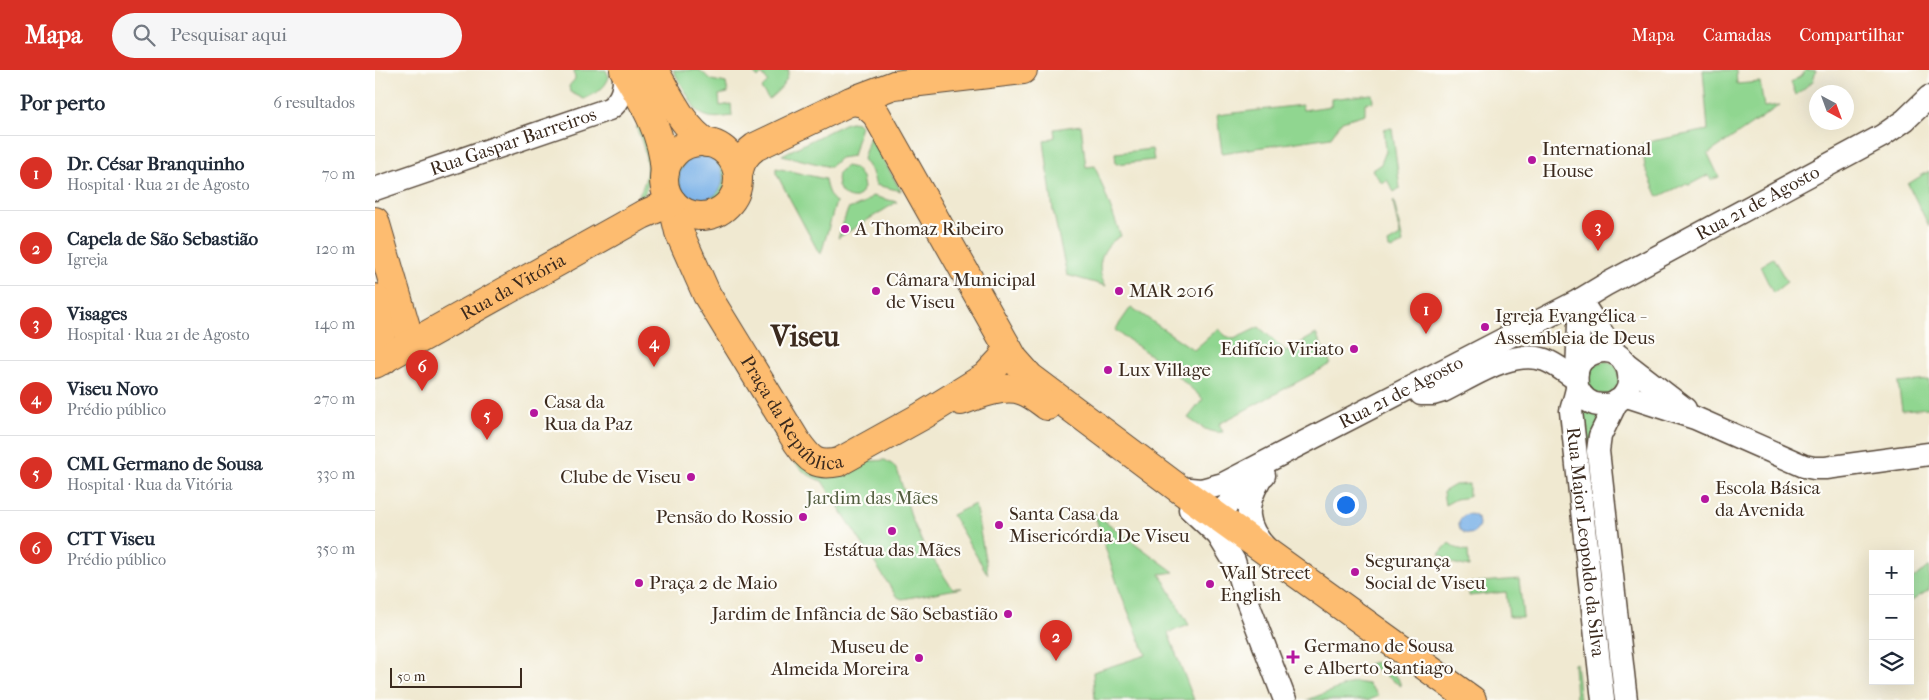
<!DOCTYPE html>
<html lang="pt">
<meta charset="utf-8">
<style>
:root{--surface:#fff;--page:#f6f6f7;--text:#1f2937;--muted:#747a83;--line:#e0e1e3;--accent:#d93025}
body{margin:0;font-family:"IM FELL French Canon",serif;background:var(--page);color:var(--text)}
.controls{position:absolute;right:15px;bottom:15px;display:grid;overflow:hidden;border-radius:0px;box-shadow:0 5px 20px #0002}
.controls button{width:45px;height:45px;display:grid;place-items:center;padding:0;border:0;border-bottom:1px solid var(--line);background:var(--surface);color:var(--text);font:25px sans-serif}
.compass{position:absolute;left:1434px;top:15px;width:45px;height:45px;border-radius:50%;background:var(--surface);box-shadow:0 5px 20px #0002;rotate:139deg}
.scale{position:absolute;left:15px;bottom:12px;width:132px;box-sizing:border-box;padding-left:5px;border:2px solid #3b2a1e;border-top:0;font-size:14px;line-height:18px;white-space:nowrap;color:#3b2a1e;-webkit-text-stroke:4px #fdfcf7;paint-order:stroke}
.you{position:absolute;left:970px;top:434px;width:18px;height:18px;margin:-12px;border:4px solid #fff;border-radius:50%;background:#1a73e8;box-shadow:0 0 0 8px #1a73e833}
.badge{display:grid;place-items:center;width:32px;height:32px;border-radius:50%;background:var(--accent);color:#fff;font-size:16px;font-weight:700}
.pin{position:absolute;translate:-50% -41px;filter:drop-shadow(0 1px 2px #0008)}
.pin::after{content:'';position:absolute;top:26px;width:18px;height:15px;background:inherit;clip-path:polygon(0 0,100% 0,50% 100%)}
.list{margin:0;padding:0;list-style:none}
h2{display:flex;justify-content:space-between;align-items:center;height:65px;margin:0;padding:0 20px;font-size:21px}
h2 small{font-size:16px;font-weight:400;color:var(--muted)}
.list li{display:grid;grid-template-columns:32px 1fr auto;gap:15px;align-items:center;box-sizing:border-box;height:75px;padding:0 20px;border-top:1px solid var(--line)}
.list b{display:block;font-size:19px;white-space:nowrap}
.list p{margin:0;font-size:16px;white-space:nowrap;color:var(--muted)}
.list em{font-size:16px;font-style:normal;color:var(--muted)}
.icon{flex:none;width:28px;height:28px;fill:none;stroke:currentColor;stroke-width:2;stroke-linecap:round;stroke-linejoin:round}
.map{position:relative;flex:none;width:1554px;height:630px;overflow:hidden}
header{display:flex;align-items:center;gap:30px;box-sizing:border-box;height:70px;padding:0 25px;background:var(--accent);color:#fff}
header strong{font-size:24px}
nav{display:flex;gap:28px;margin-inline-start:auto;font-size:18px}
.search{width:350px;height:45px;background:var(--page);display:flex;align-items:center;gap:12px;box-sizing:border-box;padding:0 18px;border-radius:28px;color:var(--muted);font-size:19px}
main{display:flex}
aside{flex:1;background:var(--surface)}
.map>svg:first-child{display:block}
</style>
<header>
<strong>Mapa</strong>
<div class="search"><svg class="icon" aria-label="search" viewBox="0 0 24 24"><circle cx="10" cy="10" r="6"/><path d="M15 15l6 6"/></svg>Pesquisar aqui</div>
<nav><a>Mapa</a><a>Camadas</a><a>Compartilhar</a></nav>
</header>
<main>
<aside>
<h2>Por perto<small>6 resultados</small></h2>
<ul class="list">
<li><span class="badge">1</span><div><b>Dr. César Branquinho</b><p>Hospital · Rua 21 de Agosto</p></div><em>70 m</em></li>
<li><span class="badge">2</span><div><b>Capela de São Sebastião</b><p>Igreja</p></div><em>120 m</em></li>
<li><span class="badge">3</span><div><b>Visages</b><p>Hospital · Rua 21 de Agosto</p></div><em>140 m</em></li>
<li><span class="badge">4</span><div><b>Viseu Novo</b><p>Prédio público</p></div><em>270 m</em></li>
<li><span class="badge">5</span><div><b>CML Germano de Sousa</b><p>Hospital · Rua da Vitória</p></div><em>330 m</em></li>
<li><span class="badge">6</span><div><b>CTT Viseu</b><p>Prédio público</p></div><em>350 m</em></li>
</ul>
</aside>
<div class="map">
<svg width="1554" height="630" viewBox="0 0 1554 630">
<rect width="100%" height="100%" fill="#fdfcf7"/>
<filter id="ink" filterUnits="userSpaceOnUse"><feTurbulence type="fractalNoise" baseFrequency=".02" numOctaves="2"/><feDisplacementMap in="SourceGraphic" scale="10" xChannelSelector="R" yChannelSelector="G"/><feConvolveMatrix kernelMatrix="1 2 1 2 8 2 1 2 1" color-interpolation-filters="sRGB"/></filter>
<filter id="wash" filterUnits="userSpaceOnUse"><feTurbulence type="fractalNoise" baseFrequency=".0096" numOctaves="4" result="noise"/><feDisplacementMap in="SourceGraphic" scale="20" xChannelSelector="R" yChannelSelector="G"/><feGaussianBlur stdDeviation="1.12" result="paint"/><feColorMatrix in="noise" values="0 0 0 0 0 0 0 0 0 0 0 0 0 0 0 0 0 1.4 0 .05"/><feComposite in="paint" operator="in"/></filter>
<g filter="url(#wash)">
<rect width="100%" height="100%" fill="#f0e9d1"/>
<path fill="#90d690" stroke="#668057" d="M199 0H231L234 7C230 19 220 24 209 29L195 22 194 16 200 9Z
M298 0H324L337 10 351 13 353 23 344 25 345 36 356 34 357 46C342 48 333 50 321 40Z
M376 0H414C413 13 403 21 394 29L386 19 393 12 387 4 383 8Z
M1328 0H1361L1362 14 1385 12 1389 37 1405 35 1333 84 1344 107 1336 110 1333 105 1314 115 1310 114 1283 127 1270 97 1267 73 1333 60Z
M1430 0H1441L1438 11 1421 25 1416 12 1428 5Z
M997 24 998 32 990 33V44L967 51 956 67 847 83 842 45 927 35 928 40 956 36V29Z
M476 52 482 53 486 55 478 86 465 88 455 97 407 85 469 54Z
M266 54C276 83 281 103 266 131L264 124C278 102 270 79 261 57Z
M706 55 711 97 720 96 746 166C726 176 719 197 731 216L692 205 678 140 669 71 680 67 679 59Z
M1017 58 1025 118 1019 122 1012 110 1007 113 997 100 1006 94 1011 81 1009 59Z
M495 66 526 121 501 115 497 102 488 89Z
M777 79 779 90 741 94 740 83Z
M300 108a26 26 0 1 1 52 0a26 26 0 1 1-52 0Z
M471 96 480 98 487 107 489 118 482 128C467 130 460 116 463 103Z
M401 98 450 109C451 118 454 127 461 132L446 184 444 183 401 103Z
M1554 101V156L1533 114Z
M497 126 522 132 463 168 473 139 488 134Z
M1019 131 1028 173 1017 179 1014 178 1013 173 1025 166 1018 132Z
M1398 188 1412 212 1398 223 1385 196Z
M756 237 819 280 843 259 851 266 859 269 884 257 911 281 941 264 956 294 844 354 848 362C834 364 825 356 813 348L828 329 796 300 740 260Z
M1231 291 1242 296 1245 313 1234 325 1218 323C1205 306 1211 295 1231 291Z
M1554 310V338L1527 340 1523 313Z
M1207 338 1224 344 1241 630 1209 372Z
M390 345 418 384 495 388 497 391 510 390 518 395 523 402 537 449 547 472 575 515 578 518H587L527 529 521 526 447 411C417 402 405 370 390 345Z
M1094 414V427L1081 429 1070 435 1068 422 1080 415Z
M600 434 613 505 577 445Z
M719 443 799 502 785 504 814 555 793 563 819 630H720L718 602 771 585 744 519Z
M1074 473 1081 478 1093 481 1094 497 1077 493 1064 484Z
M1554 496V520L1535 532V511Z
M1144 509 1148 547H1134L1131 522 1094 526V513Z
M1000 592 1023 608 1026 616 993 594Z
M1201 593 1205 630H1201L1199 594Z
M980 612 993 614 1004 626 994 630H932Z"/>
<path fill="#79b1e8" stroke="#5a6e83" d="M304 108a22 22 0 1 1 44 0a22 22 0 1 1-44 0Z
M1084 454a10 10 0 1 1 20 0a10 10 0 1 1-20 0Z"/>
</g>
<g filter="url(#ink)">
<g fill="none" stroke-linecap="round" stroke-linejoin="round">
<g stroke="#564739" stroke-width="25">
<g id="minor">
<path id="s1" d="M0 119 234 39C248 30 250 16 249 0"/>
<path d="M1205 230 1241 284"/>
<path d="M1249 292 1310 339"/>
<path d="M1202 302 1205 230"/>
<path id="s2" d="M1202 317C1207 328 1216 336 1229 335 1267 334 1260 273 1222 282 1215 284 1208 288 1204 295 1200 303 1202 310 1202 318 1201 325 1198 333 1196 341L1228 630"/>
<path d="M1046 324H1058L1068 321C1097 307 1137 278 1170 290 1181 294 1191 303 1201 309"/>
<path d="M1249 325 1320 348 1429 396 1439 398H1451L1554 384"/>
<path d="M1242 331 1225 366 1223 381 1251 630"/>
<path d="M884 411C869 437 870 456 891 478"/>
<path id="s3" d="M803 418 826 420 848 414 1205 230 1230 215 1507 66 1530 50 1554 27"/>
<path d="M815 439 843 465 859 491 868 520 910 630"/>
<path d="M825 441C848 449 857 428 872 416 877 412 883 408 889 405"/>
</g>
</g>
<g stroke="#564739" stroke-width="30">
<g id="major">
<path d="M249 0C269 33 288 63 290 102"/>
<path d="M279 0C294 25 307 57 332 73"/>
<path d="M476 31 489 33 501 44 639 289 655 307 803 418 1097 630"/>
<circle cx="326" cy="109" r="37"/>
<path d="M363 106C365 93 369 85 380 77L476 31 519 15 648 0"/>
<path id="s4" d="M297 132 304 162 332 225 422 372C435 390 441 397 464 392L547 346 610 307 626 290 633 279"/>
<path d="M0 151 36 274"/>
<path d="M0 228 9 290"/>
<path id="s5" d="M0 294 267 145 297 132"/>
<path d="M586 331C604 324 630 314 648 321 657 324 665 331 672 336"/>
</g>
</g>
<use href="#minor" stroke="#fff" stroke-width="22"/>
<use href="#major" stroke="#fdbc6f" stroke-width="28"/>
</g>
</g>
<g fill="#b5179e" stroke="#fdfcf7" stroke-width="2">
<circle cx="1157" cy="90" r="5"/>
<circle cx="470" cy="159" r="5"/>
<circle cx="501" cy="221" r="5"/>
<circle cx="744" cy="221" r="5"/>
<circle cx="1110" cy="257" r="5"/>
<circle cx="979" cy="279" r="5"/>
<circle cx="733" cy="300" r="5"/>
<circle cx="159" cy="343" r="5"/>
<circle cx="316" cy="407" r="5"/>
<circle cx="1330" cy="429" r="5"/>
<circle cx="428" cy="447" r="5"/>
<circle cx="624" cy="455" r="5"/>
<circle cx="517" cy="461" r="5"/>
<circle cx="980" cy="502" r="5"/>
<circle cx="264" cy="513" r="5"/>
<circle cx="835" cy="514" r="5"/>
<circle cx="633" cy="544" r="5"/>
<path d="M915.5 579.5h5v5h5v5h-5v5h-5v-5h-5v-5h5z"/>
<circle cx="544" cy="588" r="5"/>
</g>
<g text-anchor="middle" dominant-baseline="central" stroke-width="4.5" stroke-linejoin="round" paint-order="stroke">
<g font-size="19" fill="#3b2a1e" stroke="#fdfcf7">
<text stroke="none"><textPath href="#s1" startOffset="146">Rua Gaspar Barreiros</textPath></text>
<text stroke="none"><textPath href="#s3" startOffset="650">Rua 21 de Agosto</textPath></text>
<text stroke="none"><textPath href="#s5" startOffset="158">Rua da Vitória</textPath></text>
<text stroke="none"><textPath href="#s3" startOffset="246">Rua 21 de Agosto</textPath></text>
<text stroke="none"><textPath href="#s4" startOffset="250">Praça da República</textPath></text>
<text stroke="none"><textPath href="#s2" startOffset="326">Rua Major Leopoldo da Silva</textPath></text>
</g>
<g font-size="19" fill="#3b2a1e" stroke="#fdfcf7" text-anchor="start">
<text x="1167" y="79">International<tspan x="1167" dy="22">House</tspan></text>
<text x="480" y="159">A Thomaz Ribeiro</text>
<text x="511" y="210">Câmara Municipal<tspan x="511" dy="22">de Viseu</tspan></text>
<text x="754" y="221">MAR 2016</text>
<text x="1120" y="246">Igreja Evangélica -<tspan x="1120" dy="22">Assembleia de Deus</tspan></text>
<text x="969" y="279" text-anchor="end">Edifício Viriato</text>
<text x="743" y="300">Lux Village</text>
<text x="169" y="332">Casa da<tspan x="169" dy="22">Rua da Paz</tspan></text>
<text x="306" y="407" text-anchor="end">Clube de Viseu</text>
<text x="1340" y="418">Escola Básica<tspan x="1340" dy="22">da Avenida</tspan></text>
<text x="634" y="444">Santa Casa da<tspan x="634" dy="22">Misericórdia De Viseu</tspan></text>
<text x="418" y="447" text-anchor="end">Pensão do Rossio</text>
<text x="517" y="480" text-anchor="middle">Estátua das Mães</text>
<text x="990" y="491">Segurança<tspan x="990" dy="22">Social de Viseu</tspan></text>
<text x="845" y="503">Wall Street<tspan x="845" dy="22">English</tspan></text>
<text x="274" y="513">Praça 2 de Maio</text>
<text x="623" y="544" text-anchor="end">Jardim de Infância de São Sebastião</text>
<text x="929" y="576">Germano de Sousa<tspan x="929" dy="22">e Alberto Santiago</tspan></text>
<text x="534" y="577" text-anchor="end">Museu de<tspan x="534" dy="22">Almeida Moreira</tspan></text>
</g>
<g font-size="19" fill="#545e40" stroke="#fdfcf7">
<text x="497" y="428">Jardim das Mães</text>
</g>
<g font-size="29" font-weight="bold" fill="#3b2a1e" stroke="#fdfcf7">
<text x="430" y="267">Viseu</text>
</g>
</g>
</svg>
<div class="controls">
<button>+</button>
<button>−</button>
<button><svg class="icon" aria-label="layers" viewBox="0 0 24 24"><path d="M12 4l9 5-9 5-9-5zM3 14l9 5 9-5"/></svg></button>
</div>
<svg class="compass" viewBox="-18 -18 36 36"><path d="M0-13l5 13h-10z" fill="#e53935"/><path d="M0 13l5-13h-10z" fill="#747a83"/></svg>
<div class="scale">50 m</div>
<div class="you"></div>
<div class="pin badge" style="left:1051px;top:264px">1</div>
<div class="pin badge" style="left:681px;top:591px">2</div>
<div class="pin badge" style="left:1223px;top:181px">3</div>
<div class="pin badge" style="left:279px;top:297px">4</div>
<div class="pin badge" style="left:112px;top:370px">5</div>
<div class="pin badge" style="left:47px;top:321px">6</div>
</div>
</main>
